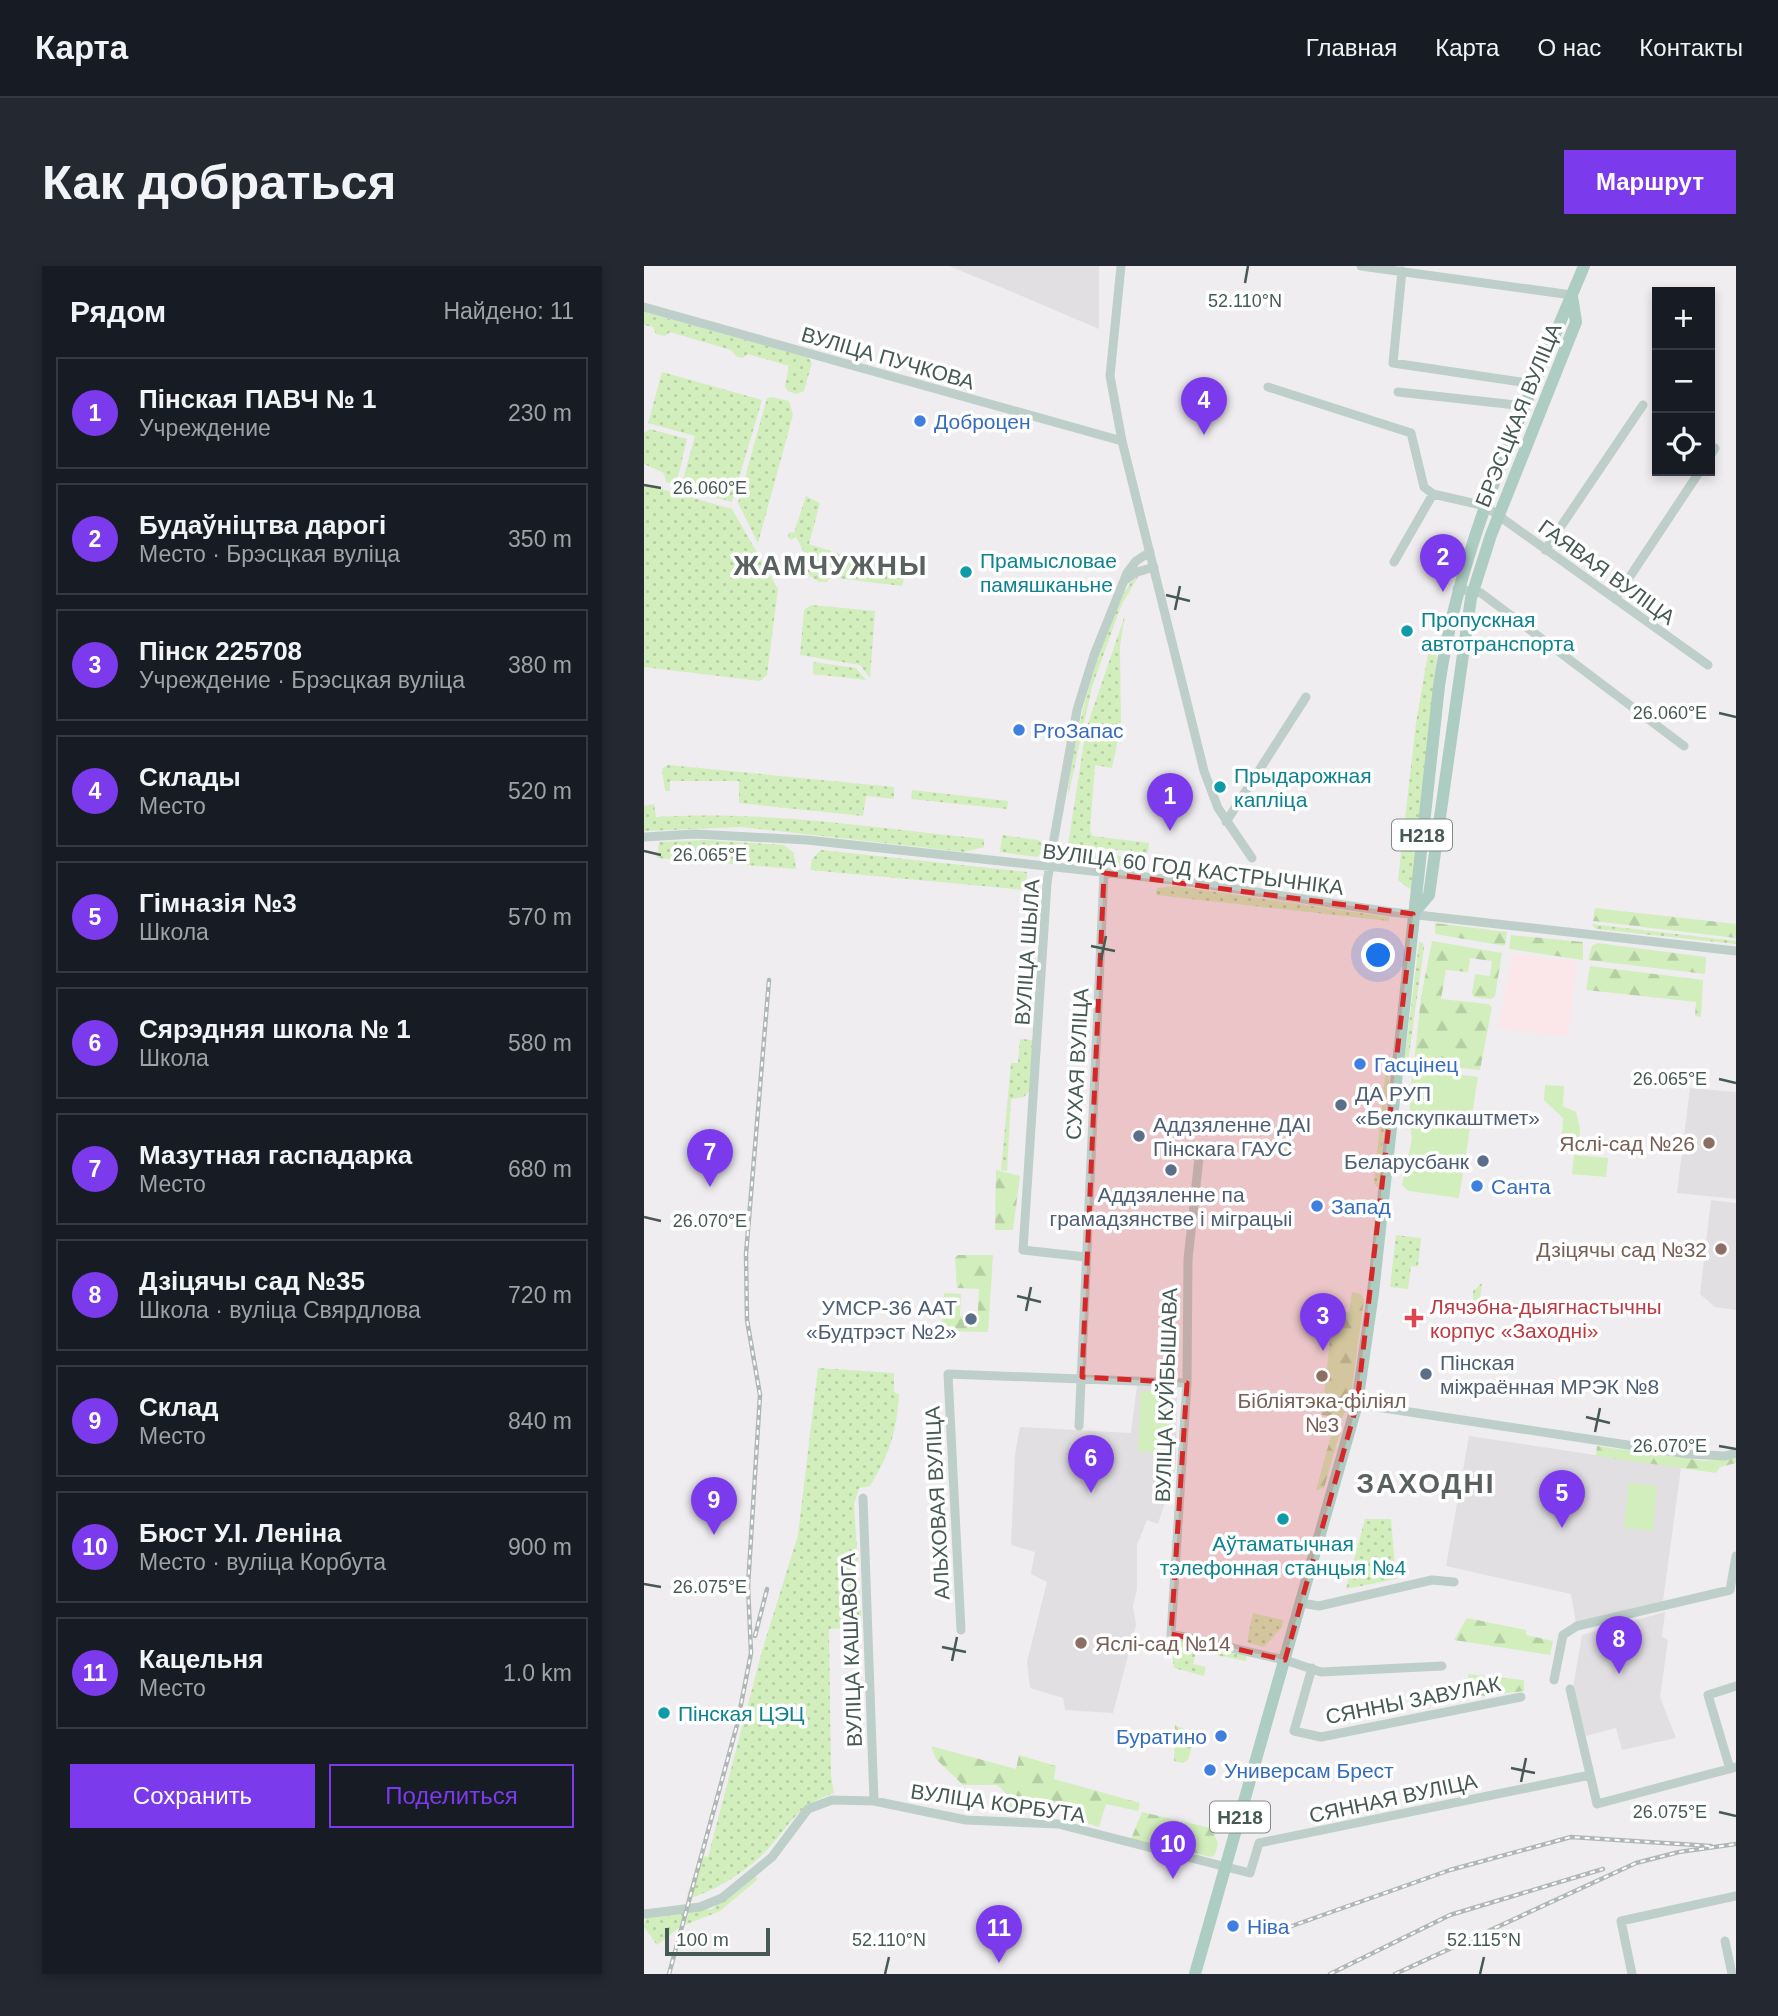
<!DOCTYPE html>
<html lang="ru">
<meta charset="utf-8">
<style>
:root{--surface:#171b24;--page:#242831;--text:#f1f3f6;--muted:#9ea1a6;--line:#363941;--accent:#7c3aed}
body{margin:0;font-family:Helvetica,sans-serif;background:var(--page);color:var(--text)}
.controls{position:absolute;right:21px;top:21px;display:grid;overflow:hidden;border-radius:0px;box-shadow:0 4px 10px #0003}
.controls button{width:63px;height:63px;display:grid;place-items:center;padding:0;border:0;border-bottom:2px solid var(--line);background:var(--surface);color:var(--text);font:35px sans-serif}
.scale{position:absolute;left:21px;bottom:18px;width:105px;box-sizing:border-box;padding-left:7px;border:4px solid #465a53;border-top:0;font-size:19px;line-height:24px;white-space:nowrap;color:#465a53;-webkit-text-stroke:5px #fff;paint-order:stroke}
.you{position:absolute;left:735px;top:690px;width:24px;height:24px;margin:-18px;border:5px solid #fff;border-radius:50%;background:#1a73e8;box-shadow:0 0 0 10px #1a73e833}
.badge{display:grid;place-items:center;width:46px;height:46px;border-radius:50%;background:var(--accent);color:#fff;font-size:23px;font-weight:700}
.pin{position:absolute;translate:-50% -58px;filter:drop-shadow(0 2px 4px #0008)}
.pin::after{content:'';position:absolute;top:37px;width:24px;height:21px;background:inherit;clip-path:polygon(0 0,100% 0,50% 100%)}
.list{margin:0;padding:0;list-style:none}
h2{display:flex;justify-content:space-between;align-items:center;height:91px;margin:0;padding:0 28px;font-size:30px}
h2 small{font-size:23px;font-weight:400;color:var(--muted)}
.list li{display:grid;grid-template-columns:46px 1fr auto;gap:21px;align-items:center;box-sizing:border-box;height:112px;margin:0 14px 14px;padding:0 14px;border:2px solid var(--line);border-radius:0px}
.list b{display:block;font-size:26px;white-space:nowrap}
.list p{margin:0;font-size:23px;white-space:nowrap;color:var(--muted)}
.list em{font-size:23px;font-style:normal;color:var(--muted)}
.actions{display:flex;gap:14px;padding:21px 28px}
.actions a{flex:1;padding:16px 0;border:2px solid var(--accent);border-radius:0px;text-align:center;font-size:24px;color:var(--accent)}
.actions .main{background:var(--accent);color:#fff}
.icon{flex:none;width:38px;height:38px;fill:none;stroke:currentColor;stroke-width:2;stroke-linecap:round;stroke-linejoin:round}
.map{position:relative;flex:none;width:1092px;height:1708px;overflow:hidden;border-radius:0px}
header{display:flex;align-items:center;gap:42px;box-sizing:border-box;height:98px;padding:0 35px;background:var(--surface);border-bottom:2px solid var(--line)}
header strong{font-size:33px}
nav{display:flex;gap:38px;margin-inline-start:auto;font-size:24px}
.intro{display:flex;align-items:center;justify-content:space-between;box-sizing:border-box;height:168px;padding:0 42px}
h1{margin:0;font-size:49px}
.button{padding:18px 32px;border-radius:0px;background:var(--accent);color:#fff;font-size:24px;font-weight:700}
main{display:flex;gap:42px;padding:0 42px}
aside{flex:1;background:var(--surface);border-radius:0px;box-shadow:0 4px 10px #0003}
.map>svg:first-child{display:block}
</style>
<header>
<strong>Карта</strong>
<nav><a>Главная</a><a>Карта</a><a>О нас</a><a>Контакты</a></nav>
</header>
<div class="intro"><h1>Как добраться</h1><a class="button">Маршрут</a></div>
<main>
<aside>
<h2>Рядом<small>Найдено: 11</small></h2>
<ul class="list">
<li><span class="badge">1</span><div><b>Пінская ПАВЧ № 1</b><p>Учреждение</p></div><em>230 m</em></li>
<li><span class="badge">2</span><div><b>Будаўніцтва дарогі</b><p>Место · Брэсцкая вуліца</p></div><em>350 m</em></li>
<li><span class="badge">3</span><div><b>Пінск 225708</b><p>Учреждение · Брэсцкая вуліца</p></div><em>380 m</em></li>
<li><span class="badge">4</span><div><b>Склады</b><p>Место</p></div><em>520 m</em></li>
<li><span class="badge">5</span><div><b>Гімназія №3</b><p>Школа</p></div><em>570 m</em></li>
<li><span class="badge">6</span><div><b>Сярэдняя школа № 1</b><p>Школа</p></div><em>580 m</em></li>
<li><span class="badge">7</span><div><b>Мазутная гаспадарка</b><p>Место</p></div><em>680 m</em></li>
<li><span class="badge">8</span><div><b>Дзіцячы сад №35</b><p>Школа · вуліца Свярдлова</p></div><em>720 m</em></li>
<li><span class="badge">9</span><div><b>Склад</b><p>Место</p></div><em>840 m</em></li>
<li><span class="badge">10</span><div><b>Бюст У.І. Леніна</b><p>Место · вуліца Корбута</p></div><em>900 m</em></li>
<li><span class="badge">11</span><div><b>Кацельня</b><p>Место</p></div><em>1.0 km</em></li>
</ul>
<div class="actions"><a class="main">Сохранить</a><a>Поделиться</a></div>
</aside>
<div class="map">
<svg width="1092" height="1708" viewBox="0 0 1092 1708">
<defs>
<pattern id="grass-dots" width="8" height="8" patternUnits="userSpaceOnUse" patternTransform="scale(1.75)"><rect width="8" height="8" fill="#d2eebc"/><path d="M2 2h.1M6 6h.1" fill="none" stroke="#b6cea4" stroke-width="1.8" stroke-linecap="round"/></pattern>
<pattern id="forest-firs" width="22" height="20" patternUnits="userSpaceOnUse" patternTransform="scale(1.75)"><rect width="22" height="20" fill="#d2eebc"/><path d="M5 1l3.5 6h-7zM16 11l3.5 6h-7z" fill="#b6cea4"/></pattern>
</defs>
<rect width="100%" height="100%" fill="#f0edf0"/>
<path fill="#fbe6e9" d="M869 688 933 696 924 771 854 762Z"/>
<path fill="#e1dfe1" d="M305 0H455V63L371 27Z
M1046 822 1092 826V933L1033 927Z
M1067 934 1092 937V1044L1071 1041 1056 1028Z
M493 1119 526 1121 533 1127 532 1201 514 1258 503 1254 493 1279V1323L489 1340 492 1359 469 1447 421 1444 419 1432 386 1422 383 1396 403 1316 387 1308 391 1286 367 1279 371 1188 376 1161 487 1167Z
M825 1170 1037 1202 1019 1335 932 1357 927 1328 802 1300Z
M1021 1346 1018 1371 1024 1374 1016 1431 1032 1472 978 1484 972 1462 942 1470 929 1421 938 1369Z"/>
<path fill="url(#grass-dots)" d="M0 46 164 91 168 97 160 125 152 128 143 125 141 120 145 100 104 88 99 92 93 91 87 84 26 66 21 70 12 68 9 61 0 59Z
M18 106 118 134 88 236 40 223 38 217 51 170 4 157Z
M127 131 145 135 149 149 114 277 94 237 123 132Z
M6 163 43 173 32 219 22 216 20 207 0 198V167Z
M0 218 88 243 134 323 123 409 116 415 0 401Z
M162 230 176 237 165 278 261 309 258 320 185 311 184 316H175L165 309 163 302 167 300 152 271 146 274 144 270 145 266 150 267Z
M495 309 477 340 448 421 424 531C424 491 463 329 495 309Z
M167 339 231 345 226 412 216 399 156 389 160 344Z
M481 349 476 380 477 458 468 502 451 499 446 565 449 570 505 577 504 587 424 579 442 463Z
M785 382 792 384 793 388 767 624 754 614 772 457Z
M169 396 212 402 222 414 169 408Z
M24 499 250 521V533L222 530 219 550 95 537V515H26V525H21L18 503Z
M268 524 364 535 363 543 267 533Z
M10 538 12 551C121 544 231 562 340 573V581L320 586 97 561 0 565V540Z
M358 569 394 574 403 581 393 591 356 586Z
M60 574 140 579 150 587 152 603 13 592 15 576Z
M177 584 383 606 382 624 166 604 168 593Z
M430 585 503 593 496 602 429 595Z
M531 620 745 651V655L512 629 513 622Z
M947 658 1092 675V678L952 663Z
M775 676 779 677 780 682 764 796 761 790Z
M376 773 389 774 385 825 380 831 367 833 363 905 357 904 367 797H374Z
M742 800 746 803 734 922 730 917Z
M752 969 777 972 774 1001 767 1000 764 1023 746 1021Z
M838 1017 836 1034 880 1040V1047L829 1042V1025Z
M174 1102 250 1107V1125L255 1129C252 1168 246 1187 226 1220L215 1222 210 1238 218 1361 185 1363 187 1510 190 1527C148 1541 146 1562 117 1590 94 1611 71 1624 42 1634L55 1590 64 1591 118 1385 154 1269Z
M721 1253H747L752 1313 702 1323Z
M609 1347 639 1354 638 1361 620 1381 603 1376Z
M529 1371 603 1388 602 1395 552 1385 549 1398 562 1401 560 1410 530 1402 527 1378Z
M112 1609 113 1614 76 1645 36 1661 13 1679 0 1661 2 1651 68 1643Z"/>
<path fill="url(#forest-firs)" d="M951 642 1092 658V672L949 655Z
M791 657 863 666 861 680 791 668Z
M867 669 939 676V694L865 683Z
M788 675 858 687 851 730 848 733 830 731 828 727 831 708 846 710 848 695 826 692 824 706 802 704 797 733 844 738 848 741 836 804 770 797 777 731Z
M953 677 1062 691 1061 708 944 694 948 680Z
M946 700 1059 714 1057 751 1051 750 1052 736 942 724Z
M352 904 376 910 369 964H351Z
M314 989H349L344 1066 297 1065 300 1027 317 1028 316 1050 320 1051V1060L333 1061 335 1023 313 1022 311 992Z
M708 1026 717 1028 720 1034 706 1136 698 1152 678 1149 689 1046H705Z
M694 1161 697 1162 680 1222 672 1224 689 1163Z
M953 1180 1061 1195 1092 1192V1197L1076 1201 1072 1207 952 1190Z
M823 1352 882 1364V1369L909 1375 906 1389 810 1374Z
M824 1408 880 1414V1425L824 1432Z
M531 1459 544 1465 564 1467 563 1474 548 1480 544 1494 539 1497 530 1495Z
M287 1480 372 1503 375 1489 412 1500 410 1513 496 1537 494 1545 462 1538 455 1561 434 1554 436 1546 430 1541 363 1544V1528L353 1519H319L292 1493Z
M498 1546 567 1562 574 1577 571 1589 567 1591 487 1573Z"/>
<path fill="#d2eebc" d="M782 804 834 811 815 932 765 925 758 919 768 873 765 853 768 806Z
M901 819 920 820 919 840 932 846 936 863 935 887 926 888 918 867 919 852 900 834Z
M930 889 964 892 962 911 928 908Z
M497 1125 529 1127 526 1187 494 1185Z
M985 1217 1013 1220 1009 1265 980 1262Z"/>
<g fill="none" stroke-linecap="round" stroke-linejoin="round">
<path stroke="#becfc9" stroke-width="9" d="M477 0 466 110 478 175
M717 0 928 29
M758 5 749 97 890 118
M0 41 478 175 560 505 574 542 608 592
M624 121 767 167 780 221 789 228 841 240 1064 399
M754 126 881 140
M1066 190 1071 182
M901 284 999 139
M750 296 789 228
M483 313 490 307 510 301
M813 323 837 327 1040 480
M971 333 1056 205
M582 556 662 431
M0 571 51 568 163 574 539 615 747 646 1092 685
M555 892 544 993 543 1117 527 1368 641 1394 677 1406 798 1400
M442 991 379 984 403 617 409 578 433 444 450 389 483 307 492 295 506 286
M713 1138 1043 1188 1081 1190 1092 1187
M435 1160 460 607
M219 1232 230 1535
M657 1337 675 1340 788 1314 810 1316
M317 1364 304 1108 543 1117
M668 1402 650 1465 677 1471 877 1431
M910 1414 919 1369 933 1360 1086 1324 1092 1290
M926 1423 953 1538 1092 1501
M1086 1503 1064 1429 1092 1420
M0 1648 56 1641 78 1632 128 1591 164 1543 188 1534 230 1535 322 1554 414 1558 606 1607 615 1577 946 1509
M1081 1675 1088 1708
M988 1708 977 1655 1092 1630"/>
<path stroke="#adccc2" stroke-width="12" d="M769 648 785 629 827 332 847 269 932 56 928 30
M551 1708 713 1138 729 1027 795 420C816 272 883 137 940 0"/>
<g stroke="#b0b8b6" stroke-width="4.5">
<path id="rail" d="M111 1370 123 1323
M645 1661 806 1604 927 1571 1067 1580
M25 1708 93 1459 107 1387 104 1320 116 1129 103 1054 102 988 125 714
M686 1708 806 1649 959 1603
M751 1708 992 1597 1035 1586 1092 1578"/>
</g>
<use href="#rail" stroke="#fff" stroke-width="2" stroke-dasharray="5" stroke-linecap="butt"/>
</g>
<path fill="#d62828" fill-opacity="0.2" stroke="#d62828" stroke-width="5" stroke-dasharray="14 9" stroke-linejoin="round" d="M460 607 769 648 713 1138 641 1394 527 1368 543 1117 438 1111Z"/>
<path fill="none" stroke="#465a53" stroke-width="2.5" d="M601 17 604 0M0 219 17 222M522 329 546 335M531 344 536 320M1075 447 1092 451M0 585 17 589M447 680 471 685M457 694 462 670M1075 813 1092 817M0 951 17 955M373 1030 397 1036M382 1045 387 1021M942 1151 966 1157M951 1166 956 1142M1075 1180 1092 1183M0 1318 17 1321M298 1381 322 1386M308 1395 313 1371M867 1502 891 1507M877 1516 882 1492M1075 1546 1092 1550M241 1708 245 1691M836 1708 840 1691"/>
<g fill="#3f7fe0" stroke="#fff" stroke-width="2.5">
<circle cx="276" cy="155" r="7"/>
<circle cx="375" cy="464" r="7"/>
<circle cx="716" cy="798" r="7"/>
<circle cx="833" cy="920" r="7"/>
<circle cx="673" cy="940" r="7"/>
<circle cx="577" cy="1470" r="7"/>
<circle cx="566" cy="1504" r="7"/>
<circle cx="589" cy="1660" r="7"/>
</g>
<g fill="#0f9aa8" stroke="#fff" stroke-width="2.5">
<circle cx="322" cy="306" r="7"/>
<circle cx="763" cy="365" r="7"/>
<circle cx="576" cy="521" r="7"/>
<circle cx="639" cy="1253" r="7"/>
<circle cx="20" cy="1447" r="7"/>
</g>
<g fill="#5c6f8a" stroke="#fff" stroke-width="2.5">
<circle cx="697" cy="839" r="7"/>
<circle cx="495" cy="870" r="7"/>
<circle cx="839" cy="895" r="7"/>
<circle cx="527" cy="904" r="7"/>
<circle cx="327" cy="1053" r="7"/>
<circle cx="782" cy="1108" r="7"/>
</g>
<g fill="#8d6e63" stroke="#fff" stroke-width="2.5">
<circle cx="1065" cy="877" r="7"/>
<circle cx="1077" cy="983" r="7"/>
<circle cx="678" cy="1110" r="7"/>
<circle cx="437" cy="1377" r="7"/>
</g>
<path fill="#e0444e" stroke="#fff" stroke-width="2.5" d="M766.5 1041.5h7v7h7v7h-7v7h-7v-7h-7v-7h7z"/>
<g text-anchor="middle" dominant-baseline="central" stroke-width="7" stroke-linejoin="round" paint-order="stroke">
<g fill="#fff" stroke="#7e8c87" stroke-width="2">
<rect x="748" y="553.5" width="60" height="31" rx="5"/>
<rect x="566" y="1535.5" width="60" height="31" rx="5"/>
</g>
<g font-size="19" font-weight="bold" fill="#465a53">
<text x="778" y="569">Н218</text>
<text x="596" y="1551">Н218</text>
</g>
<g font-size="21" fill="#465a53" stroke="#fff">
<text transform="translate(244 92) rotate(16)">ВУЛІЦА ПУЧКОВА</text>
<text transform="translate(874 149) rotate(-68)">БРЭСЦКАЯ ВУЛІЦА</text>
<text transform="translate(963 306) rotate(36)">ГАЯВАЯ ВУЛІЦА</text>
<text transform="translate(549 603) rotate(7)">ВУЛІЦА 60 ГОД КАСТРЫЧНІКА</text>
<text transform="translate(383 686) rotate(-86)">ВУЛІЦА ШЫЛА</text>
<text transform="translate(433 798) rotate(-87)">СУХАЯ ВУЛІЦА</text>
<text transform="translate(522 1129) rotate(-88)">ВУЛІЦА КУЙБЫШАВА</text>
<text transform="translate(293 1237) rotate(-93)">АЛЬХОВАЯ ВУЛІЦА</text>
<text transform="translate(207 1384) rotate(-92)">ВУЛІЦА КАШАВОГА</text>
<text transform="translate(769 1434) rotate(-11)">СЯННЫ ЗАВУЛАК</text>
<text transform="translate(749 1532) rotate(-12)">СЯННАЯ ВУЛІЦА</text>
<text transform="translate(354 1537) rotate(8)">ВУЛІЦА КОРБУТА</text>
</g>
<g font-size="21" fill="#366cbe" stroke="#fff" text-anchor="start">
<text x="290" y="155">Доброцен</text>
<text x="389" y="464">ProЗапас</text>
<text x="730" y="798">Гасцінец</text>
<text x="847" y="920">Санта</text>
<text x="687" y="940">Запад</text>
<text x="563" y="1470" text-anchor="end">Буратино</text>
<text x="580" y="1504">Универсам Брест</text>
<text x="603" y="1660">Ніва</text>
</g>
<g font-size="21" fill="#0d838f" stroke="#fff" text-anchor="start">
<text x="336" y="294">Прамысловае<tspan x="336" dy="24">памяшканьне</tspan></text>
<text x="777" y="353">Пропускная<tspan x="777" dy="24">автотранспорта</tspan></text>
<text x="590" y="509">Прыдарожная<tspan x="590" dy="24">капліца</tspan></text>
<text x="639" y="1277" text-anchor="middle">Аўтаматычная<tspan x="639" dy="24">тэлефонная станцыя №4</tspan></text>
<text x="34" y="1447">Пінская ЦЭЦ</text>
</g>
<g font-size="21" fill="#4e5e75" stroke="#fff" text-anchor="start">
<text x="711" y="827">ДА РУП<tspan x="711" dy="24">«Белскупкаштмет»</tspan></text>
<text x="509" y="858">Аддзяленне ДАІ<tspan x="509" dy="24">Пінскага ГАУС</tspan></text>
<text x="825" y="895" text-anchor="end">Беларусбанк</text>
<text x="527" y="928" text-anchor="middle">Аддзяленне па<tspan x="527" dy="24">грамадзянстве і міграцыі</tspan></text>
<text x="313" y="1041" text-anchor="end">УМСР-36 ААТ<tspan x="313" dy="24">«Будтрэст №2»</tspan></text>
<text x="796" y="1096">Пінская<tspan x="796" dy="24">міжраённая МРЭК №8</tspan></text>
</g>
<g font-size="21" fill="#785e54" stroke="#fff" text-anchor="end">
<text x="1051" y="877">Яслі-сад №26</text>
<text x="1063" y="983">Дзіцячы сад №32</text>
<text x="678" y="1134" text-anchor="middle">Бібліятэка-філіял<tspan x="678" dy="24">№3</tspan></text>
<text x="451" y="1377" text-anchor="start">Яслі-сад №14</text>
</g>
<g font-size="21" fill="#be3a42" stroke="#fff" text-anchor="start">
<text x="786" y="1040">Лячэбна-дыягнастычны<tspan x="786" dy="24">корпус «Заходні»</tspan></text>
</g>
<g font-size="28" font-weight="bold" letter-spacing="2" fill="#5a6260" stroke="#fff">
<text x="187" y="299">ЖАМЧУЖНЫ</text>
<text x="782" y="1217">ЗАХОДНІ</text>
</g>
</g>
<g font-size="18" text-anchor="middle" fill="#465a53" stroke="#fff" stroke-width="7" stroke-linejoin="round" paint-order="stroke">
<text x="601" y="41">52.110°N</text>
<text x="66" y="228">26.060°E</text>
<text x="1026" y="453">26.060°E</text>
<text x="66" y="595">26.065°E</text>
<text x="1026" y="819">26.065°E</text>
<text x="66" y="961">26.070°E</text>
<text x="1026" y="1186">26.070°E</text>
<text x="66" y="1327">26.075°E</text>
<text x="1026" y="1552">26.075°E</text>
<text x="245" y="1680">52.110°N</text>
<text x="840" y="1680">52.115°N</text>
</g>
</svg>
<div class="controls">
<button>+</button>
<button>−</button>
<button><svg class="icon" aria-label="locate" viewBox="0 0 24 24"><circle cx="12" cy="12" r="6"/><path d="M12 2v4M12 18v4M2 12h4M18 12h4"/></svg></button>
</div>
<div class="scale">100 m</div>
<div class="you"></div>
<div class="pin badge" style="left:526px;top:565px">1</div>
<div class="pin badge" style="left:799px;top:326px">2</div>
<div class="pin badge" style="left:679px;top:1085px">3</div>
<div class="pin badge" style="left:560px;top:169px">4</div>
<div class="pin badge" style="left:918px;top:1262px">5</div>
<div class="pin badge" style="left:447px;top:1227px">6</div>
<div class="pin badge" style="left:66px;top:921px">7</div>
<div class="pin badge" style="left:975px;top:1408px">8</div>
<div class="pin badge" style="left:70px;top:1269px">9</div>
<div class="pin badge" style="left:529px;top:1613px">10</div>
<div class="pin badge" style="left:355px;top:1697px">11</div>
</div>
</main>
